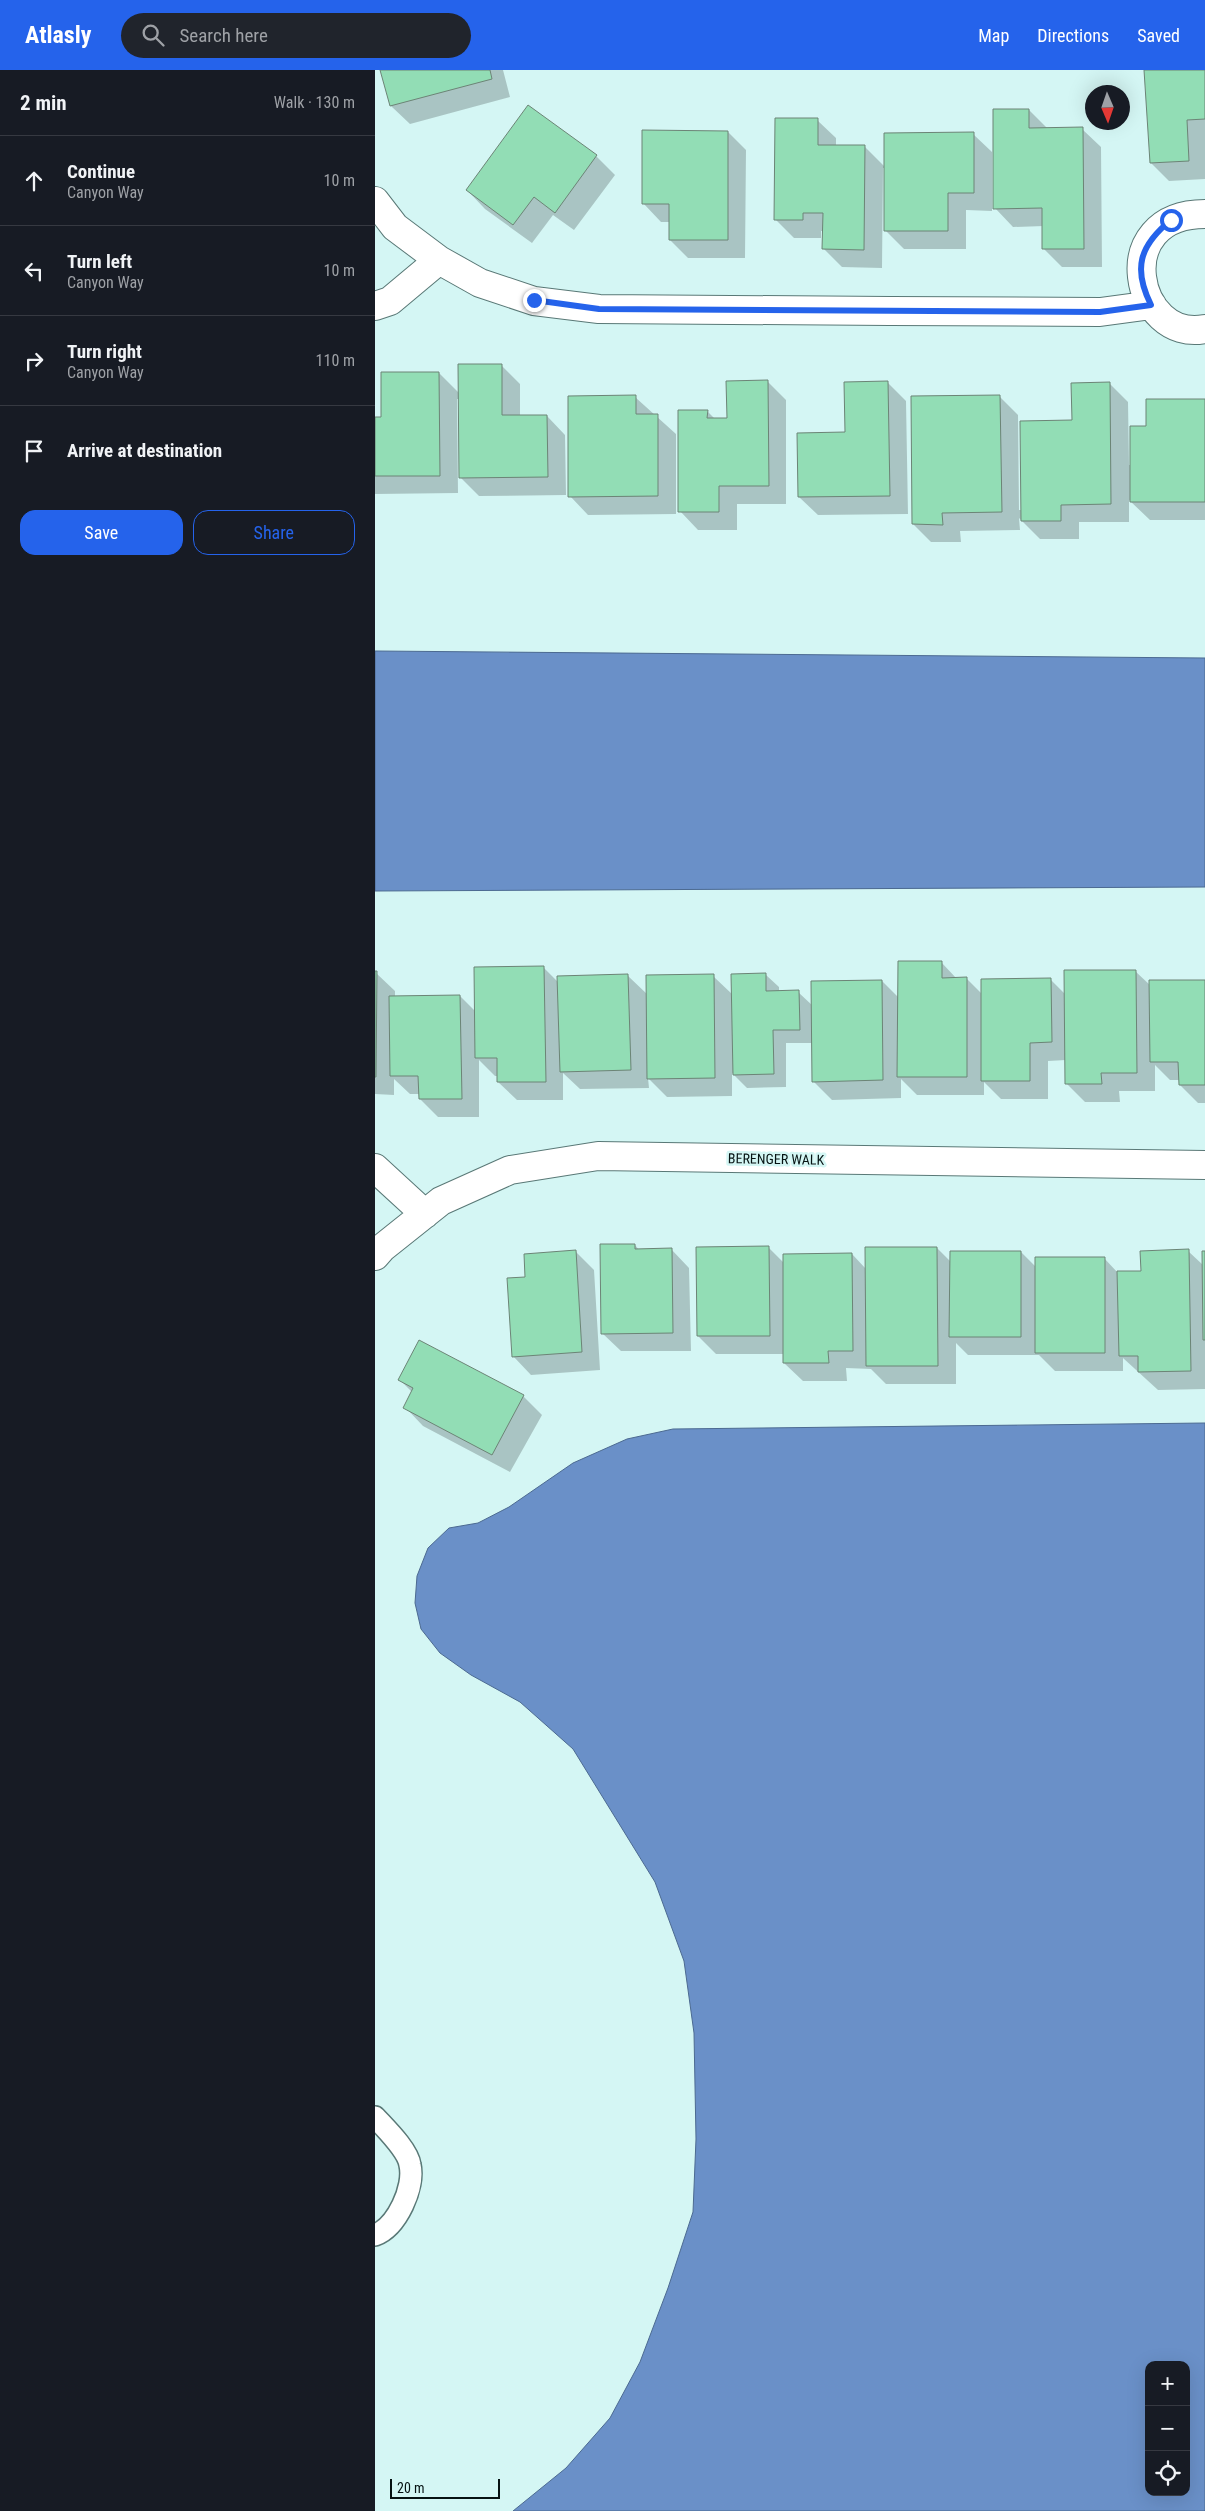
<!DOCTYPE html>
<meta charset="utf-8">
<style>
:root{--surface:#171b24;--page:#20242c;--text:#f1f3f6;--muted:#9ea1a6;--line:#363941;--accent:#2563eb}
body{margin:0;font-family:"Roboto Condensed",sans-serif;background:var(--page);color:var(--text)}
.controls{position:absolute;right:15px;bottom:15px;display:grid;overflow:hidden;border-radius:10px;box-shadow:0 5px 20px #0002}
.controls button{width:45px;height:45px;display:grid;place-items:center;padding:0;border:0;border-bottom:1px solid var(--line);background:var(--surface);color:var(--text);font:25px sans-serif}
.compass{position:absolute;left:710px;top:15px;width:45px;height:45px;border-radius:50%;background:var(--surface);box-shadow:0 5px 20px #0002;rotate:178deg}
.scale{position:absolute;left:15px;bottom:12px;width:110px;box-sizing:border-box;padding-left:5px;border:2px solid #061212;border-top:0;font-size:14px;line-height:18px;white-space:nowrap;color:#061212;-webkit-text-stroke:4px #d4f6f4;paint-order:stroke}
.stop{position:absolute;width:15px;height:15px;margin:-11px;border:4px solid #2563eb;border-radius:50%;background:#fff}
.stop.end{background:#2563eb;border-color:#fff;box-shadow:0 1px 5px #0008}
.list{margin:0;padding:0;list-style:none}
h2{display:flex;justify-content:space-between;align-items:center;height:65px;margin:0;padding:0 20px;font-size:21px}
h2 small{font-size:16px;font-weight:400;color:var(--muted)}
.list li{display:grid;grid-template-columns:32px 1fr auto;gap:15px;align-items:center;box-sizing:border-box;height:90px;padding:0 20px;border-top:1px solid var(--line)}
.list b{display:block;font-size:19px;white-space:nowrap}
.list p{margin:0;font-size:16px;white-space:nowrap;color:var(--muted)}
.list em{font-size:16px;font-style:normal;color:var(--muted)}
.actions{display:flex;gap:10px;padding:15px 20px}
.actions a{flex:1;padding:11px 0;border:1px solid var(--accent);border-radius:15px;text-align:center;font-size:18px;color:var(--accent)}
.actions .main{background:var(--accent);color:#fff}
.icon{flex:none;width:28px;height:28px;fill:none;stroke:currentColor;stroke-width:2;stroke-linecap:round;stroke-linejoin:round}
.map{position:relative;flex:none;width:830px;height:2441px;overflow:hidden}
header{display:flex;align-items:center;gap:30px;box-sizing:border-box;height:70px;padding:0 25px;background:var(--accent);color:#fff}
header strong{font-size:24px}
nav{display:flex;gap:28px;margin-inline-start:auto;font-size:18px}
.search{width:350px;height:45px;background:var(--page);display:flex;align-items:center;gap:12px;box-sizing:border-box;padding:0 18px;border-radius:28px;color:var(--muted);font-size:19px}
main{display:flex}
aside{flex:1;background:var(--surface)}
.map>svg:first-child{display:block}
</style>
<header>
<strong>Atlasly</strong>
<div class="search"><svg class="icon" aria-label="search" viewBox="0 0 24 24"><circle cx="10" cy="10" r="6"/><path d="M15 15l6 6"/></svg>Search here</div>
<nav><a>Map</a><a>Directions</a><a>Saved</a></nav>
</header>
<main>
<aside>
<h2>2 min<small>Walk · 130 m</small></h2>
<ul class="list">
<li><svg class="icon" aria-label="ahead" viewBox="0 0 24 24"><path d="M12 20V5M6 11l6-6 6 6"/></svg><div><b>Continue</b><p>Canyon Way</p></div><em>10 m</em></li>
<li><svg class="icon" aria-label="left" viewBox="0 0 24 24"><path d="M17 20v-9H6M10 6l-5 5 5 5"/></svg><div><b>Turn left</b><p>Canyon Way</p></div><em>10 m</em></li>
<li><svg class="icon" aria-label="right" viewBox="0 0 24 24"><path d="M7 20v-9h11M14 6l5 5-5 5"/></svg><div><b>Turn right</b><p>Canyon Way</p></div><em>110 m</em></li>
<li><svg class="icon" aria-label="arrive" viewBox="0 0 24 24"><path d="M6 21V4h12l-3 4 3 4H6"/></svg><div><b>Arrive at destination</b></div></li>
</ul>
<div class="actions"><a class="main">Save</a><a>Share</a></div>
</aside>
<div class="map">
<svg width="830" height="2441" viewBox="0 0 830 2441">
<rect width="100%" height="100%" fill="#d4f6f4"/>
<path fill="#6a90c8" stroke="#4c6a91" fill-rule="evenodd" d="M0 581 830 588V817L0 821Z
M830 1353V2441H138L191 2398 235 2348 265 2292 293 2218 318 2142 321 2069 319 1963 309 1891 280 1812 198 1679 145 1632 96 1605 65 1583 46 1559 40 1533 42 1506 53 1478 74 1458 103 1453 134 1437 198 1393 252 1369 298 1359ZM774 2295H811V2422H774Z"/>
<path fill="#0003" d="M7 0H128L135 27 35 54 16 36Z
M770 0H830V109L794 111 776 93Z
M154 37 221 86 240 105 199 160 178 145 157 173 110 139 92 120Z
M654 40 673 59H707L726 77 727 197H687L669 179V156L638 157 620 138Z
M442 50 461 68V76H489L510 97 598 64 617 82V141L591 140V179H529L511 161 510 98H508L507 198 467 197 449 179V161H446V168H419L400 149Z
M353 62 371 80 370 188H313L295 170V152H286L268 133Z
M126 295 145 314V346H172L190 365 191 425 104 426 85 407V329H82L83 423 0 424V348H7L64 303 85 324Z
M393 312 411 330V434H362V460H323L305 441 332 341 340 349H353Z
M512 312 531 331 533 444 443 445 424 427 471 363Z
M735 314 753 332 754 395H756L773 358 830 330V450H775L754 430V452H704V469H665L644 448 645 460 585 461 586 472H556L538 454 625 327 643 345 644 440H647L698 352Z
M260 327 301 364V444L213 445 195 426Z
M566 892 582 909 591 908 607 924 675 909 690 924 760 901 776 916 830 911V1033H823L805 1015V1010H795L780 995V1021H744L745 1032H710L691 1013V990L673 991V1029H626L609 1012V1025H542L526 1009V1028L457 1030 439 1012 438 973H411V1017L372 1018 357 1003V1026L292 1027 273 1008 274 1018 205 1019 188 1003V1030H142L123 1012V1006H120L104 990V1047H63L45 1029V1024H35L19 1009V1025L0 1024V902L20 921V927L85 926 101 942 169 898 184 913 252 905 273 925 338 906 358 925 391 905 404 917V922H423L438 936 507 911 524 928Z
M260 1175 264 1180 296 1179 314 1198 316 1281H246L227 1263Z
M394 1178 409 1193 477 1184 491 1199 562 1178 576 1192 646 1182 661 1197 729 1188 743 1203 767 1202 813 1181 828 1195 830 1183V1319L783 1320 748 1288V1301H680L664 1285H593L581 1273V1314H511L496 1299 471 1298 472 1311H428L409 1293V1284H341L323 1266Z
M200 1181 219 1200 225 1300 156 1305 138 1286 152 1208Z
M45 1272 148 1326 167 1345 135 1402 48 1356 30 1337 38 1323 24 1309Z"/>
<path fill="#92ddb5" stroke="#6c8476" d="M5 0H115L117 9 15 36Z
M769 0H830V49L812 50 814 91 775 93Z
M153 35 222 85 180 143 159 127 138 155 91 120Z
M618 39H654V58L708 57 709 179H667V138L618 139Z
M400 48H443V75H490L489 180 447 179 448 143H428V150H399Z
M267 60 353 61V170H294V134H267Z
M599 62V123H573V161H509V63Z
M83 294H127V345H172L173 407 84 408Z
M6 302H64L65 406H0V347H6Z
M393 310 394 416H344V442H303V340H333L332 348H352L351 311Z
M513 311 515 426 423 427 422 363 470 362 469 312Z
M735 312 736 434 686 435V451H646L645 351 697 350 696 313Z
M261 325V344H283V426L193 427V326Z
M625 325 627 442 567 443 568 455 537 454 536 326Z
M771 329H830V432H755V356H771Z
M523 891H567V908L592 907V1007H522Z
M169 896 171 1012H122V988H100L99 897Z
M689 900H761L762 1003H726L727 1014H690Z
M0 901H2L1 1007H0Z
M391 903V921L424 920 425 960H398L399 1004 358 1005 356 904Z
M253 904 256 1000 185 1002 182 906Z
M339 904 340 1008 272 1009 271 905Z
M676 908 677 972 655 973V1011H606V909Z
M507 910 508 1010 437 1012 436 911Z
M774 910H830V1015H804L803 992H775Z
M85 925 87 1029H44L43 1006H15L14 926Z
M225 1174H260V1179L297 1178 298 1263 226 1264Z
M394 1176 395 1266H322L321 1177Z
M490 1177H562L563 1296H491Z
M814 1179 816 1301 763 1302V1286H744L742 1201H766L765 1181Z
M201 1180 207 1282 137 1287 132 1208 150 1207 149 1184Z
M575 1181H646V1267H574Z
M827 1181H830V1270H828Z
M477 1183 478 1281H453L454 1293H408V1184Z
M660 1187H730V1283H660Z
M44 1270 149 1325 117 1385 28 1338 38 1318 23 1310Z"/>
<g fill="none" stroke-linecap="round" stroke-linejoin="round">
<g stroke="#597876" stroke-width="24">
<path id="service" d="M0 2047C10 2058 33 2080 35 2095 40 2117 22 2157 0 2165"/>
</g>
<g stroke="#597876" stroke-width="30">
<path id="minor" d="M0 131 20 157 64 190 105 213 159 231 224 239 515 241 725 242 777 235
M830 144C732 144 760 273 830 259
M0 236 15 231 64 190
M0 1098 50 1144
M0 1186 7 1178 66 1131 135 1100 223 1086 830 1095"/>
</g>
<use href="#service" stroke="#fff" stroke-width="21"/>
<use href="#minor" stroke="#fff" stroke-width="28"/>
</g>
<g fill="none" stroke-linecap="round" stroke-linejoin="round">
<path stroke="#2563eb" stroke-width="6" d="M159 230 224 239 725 242 776 235C758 199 764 176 796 150"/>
</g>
<g text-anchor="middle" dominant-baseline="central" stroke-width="5" stroke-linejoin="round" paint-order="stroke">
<g font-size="14" fill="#061212" stroke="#d4f6f4">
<text transform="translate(401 1089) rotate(1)">BERENGER WALK</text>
</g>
</g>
</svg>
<div class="controls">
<button>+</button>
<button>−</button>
<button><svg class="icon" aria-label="locate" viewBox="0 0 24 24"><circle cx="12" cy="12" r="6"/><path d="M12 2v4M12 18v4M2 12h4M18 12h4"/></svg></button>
</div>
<svg class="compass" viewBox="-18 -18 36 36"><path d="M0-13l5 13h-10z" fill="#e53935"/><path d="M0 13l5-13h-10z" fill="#9ea1a6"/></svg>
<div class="scale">20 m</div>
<div class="stop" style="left:796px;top:150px"></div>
<div class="stop end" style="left:159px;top:230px"></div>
</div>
</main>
